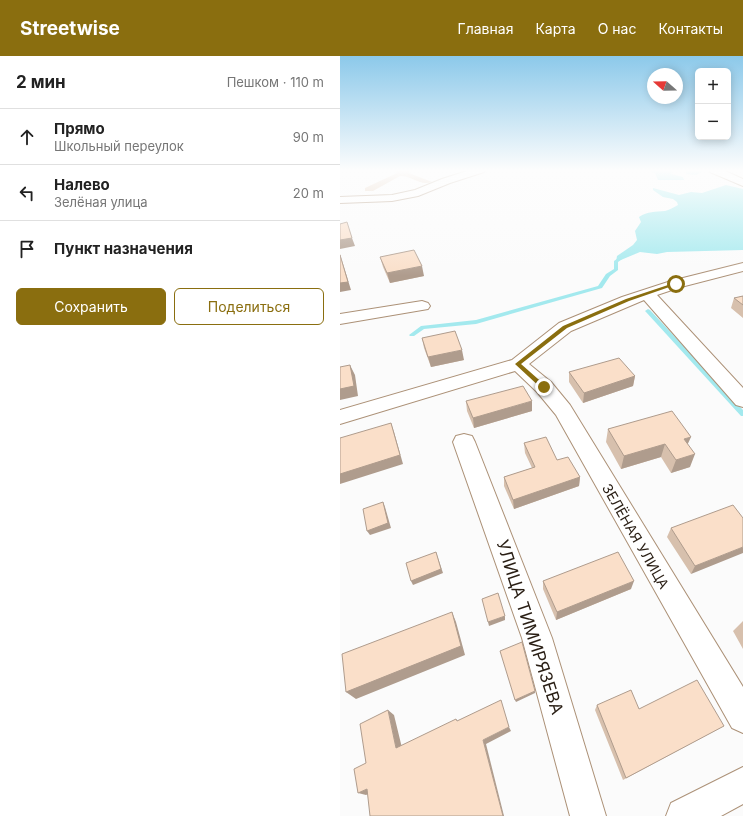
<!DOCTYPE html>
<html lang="ru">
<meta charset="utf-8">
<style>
:root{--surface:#fff;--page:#f2f2f2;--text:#222;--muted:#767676;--line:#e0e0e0;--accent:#8a6e0f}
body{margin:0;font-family:Inter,sans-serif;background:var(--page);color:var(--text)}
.controls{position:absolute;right:12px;top:12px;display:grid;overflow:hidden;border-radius:6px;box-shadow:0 2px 10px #0003}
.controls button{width:36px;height:36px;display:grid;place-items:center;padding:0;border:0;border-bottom:1px solid var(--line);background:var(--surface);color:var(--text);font:20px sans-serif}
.compass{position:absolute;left:307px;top:12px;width:36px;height:36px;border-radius:50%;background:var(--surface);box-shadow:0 2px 10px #0003;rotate:290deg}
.stop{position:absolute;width:12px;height:12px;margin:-9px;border:3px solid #8a6e0f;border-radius:50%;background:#fff}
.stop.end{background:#8a6e0f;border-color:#fff;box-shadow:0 1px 4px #0008}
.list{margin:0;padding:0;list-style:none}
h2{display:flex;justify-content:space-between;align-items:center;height:52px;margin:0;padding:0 16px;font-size:17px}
h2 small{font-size:13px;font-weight:400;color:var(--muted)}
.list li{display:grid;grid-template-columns:26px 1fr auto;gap:12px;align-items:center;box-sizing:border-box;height:56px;padding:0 16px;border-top:1px solid var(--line)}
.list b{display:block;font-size:15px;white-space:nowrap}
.list p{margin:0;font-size:13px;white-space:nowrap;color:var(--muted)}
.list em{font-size:13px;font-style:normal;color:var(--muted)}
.actions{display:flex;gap:8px;padding:12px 16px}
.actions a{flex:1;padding:9px 0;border:1px solid var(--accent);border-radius:6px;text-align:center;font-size:14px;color:var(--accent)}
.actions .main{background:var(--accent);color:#fff}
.icon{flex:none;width:22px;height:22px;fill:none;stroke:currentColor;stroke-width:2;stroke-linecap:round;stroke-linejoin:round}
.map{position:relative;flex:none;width:403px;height:760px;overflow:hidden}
header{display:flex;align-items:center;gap:24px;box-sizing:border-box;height:56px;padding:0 20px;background:var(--accent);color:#fff}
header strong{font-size:19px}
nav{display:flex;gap:22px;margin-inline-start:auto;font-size:14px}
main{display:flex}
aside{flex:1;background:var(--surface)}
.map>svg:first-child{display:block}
</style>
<header>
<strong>Streetwise</strong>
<nav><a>Главная</a><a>Карта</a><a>О нас</a><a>Контакты</a></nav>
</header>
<main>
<aside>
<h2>2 мин<small>Пешком · 110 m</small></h2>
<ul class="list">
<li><svg class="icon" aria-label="ahead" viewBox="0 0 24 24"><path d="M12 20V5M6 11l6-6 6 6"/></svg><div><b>Прямо</b><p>Школьный переулок</p></div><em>90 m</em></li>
<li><svg class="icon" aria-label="left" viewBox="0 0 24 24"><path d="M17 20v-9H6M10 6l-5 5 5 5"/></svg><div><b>Налево</b><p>Зелёная улица</p></div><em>20 m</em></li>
<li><svg class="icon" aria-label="arrive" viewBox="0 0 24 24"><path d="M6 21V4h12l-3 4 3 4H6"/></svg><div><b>Пункт назначения</b></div></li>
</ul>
<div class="actions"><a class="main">Сохранить</a><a>Поделиться</a></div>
</aside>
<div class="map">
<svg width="403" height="760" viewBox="0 0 403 760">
<rect width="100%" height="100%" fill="#fbfbfb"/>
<path fill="#e0c6ad" d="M54 114H69V117L92 126C79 130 73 120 60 120L33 135H25V132L57 117Z"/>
<path fill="#a3e9ee" d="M307 114H362V116L356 119 346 118V115L342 114 340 116 333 114 331 118 343 121 344 124H318L315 117Z
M386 129 403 133V194L327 196 317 198 300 196 276 206 277 200 293 189 297 184 295 175 301 166 299 161C308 155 315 156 325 155 329 154 334 151 338 149L337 146 333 143 323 141 313 134V132L339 139 351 136 362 137Z"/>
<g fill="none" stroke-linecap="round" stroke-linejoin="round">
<path fill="#a3e9ee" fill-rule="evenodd" d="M281 200 285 201 278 206V214L270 220 262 232 136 268 84 273 74 280H70L69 279 81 270 136 264 258 230 266 218 274 213V205Z
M308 253 310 254 403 354V360H401L306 256 305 255Z"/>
<g stroke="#ac9177" stroke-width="2">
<path id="street" d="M130 114H145L144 116 110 127 78 140 52 145 0 147V141L52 139 75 134 102 123Z
M369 114H383L403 123V130L370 116Z
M403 207V215L341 231 317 239 403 332V351L396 349 304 244 231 275 189 308 211 326 230 349 403 631V677L392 672 216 359 197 336 175 315 0 368V354L172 304 219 267 282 241 331 225Z
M82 245 88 247 90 250 88 253 0 268V258Z
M124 378 132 380 135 386 212 582 266 760H230L182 582 113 386 116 380Z
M403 711V748L381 760H326L331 747Z"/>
</g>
<use href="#street" fill="#fff" fill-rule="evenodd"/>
</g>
<path fill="#d7c0ad" d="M40 201 84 220 50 227 43 211Z
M403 240V262L391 252 394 242Z
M82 282 124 304 91 311 84 292Z
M229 316 295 320 293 330 243 347 229 326Z
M126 345 192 355 134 372 127 355Z
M268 373 348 388 350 411 331 417 321 401 281 413 266 386Z
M184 387 217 404 240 421 239 430 174 453 164 430V421L192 412 185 397Z
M403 462 351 518 327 481 331 472Z
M203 525 291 533 216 564 203 533Z
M403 565V593L393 575Z
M257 649 299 653 384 670 283 724 255 654Z"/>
<path fill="#af9c8d" d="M9 174 15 190 0 193V184Z
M0 198 11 234 0 236Z
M82 210 84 220 50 227 47 217Z
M122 294 124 304 91 311 88 301Z
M10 309 15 319 18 340 0 344V333Z
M295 320 293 330 243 347 244 337Z
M192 345V355L134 372 133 362Z
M51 367 54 376 63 408 0 428V418Z
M351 381 345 394 344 383Z
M325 388 321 401 281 413 284 400Z
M355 398 350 411 331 417 336 404Z
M240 421 239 430 174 453 173 444Z
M43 446 45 451 51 472 30 479 27 475Z
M403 491V497L351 518 355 510Z
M96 496 103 517 73 529 71 525Z
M294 525 291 533 216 564 217 556Z
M112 556 116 566 125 599 16 643 6 636Z
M165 560V564L149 570 148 566Z
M195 635V637L176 646 175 644Z
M48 654 54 659 63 696 56 692Z
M169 671 171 675 146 688 164 760H163L143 684Z
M27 733 35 735 26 739 18 737Z"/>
<path fill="#fadfc9" stroke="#af9c8d" d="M7 166 12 182 0 184V168Z
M74 194 82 210 47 217 40 201Z
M0 199 8 226 0 227Z
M403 240V249L394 242Z
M115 275 122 294 88 301 82 282Z
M279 302 295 320 244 337 229 316Z
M10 309 14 330 0 333V311Z
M183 330 192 345 133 362 126 345Z
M332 355 351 381 344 383 355 398 336 404 325 388 284 400 268 373Z
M51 367 60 399 0 418V382Z
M206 381 217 404 228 401 240 421 173 444 164 421 195 411 184 387Z
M43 446 48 467 27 475 23 453Z
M393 449 403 462V491L355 510 331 472Z
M96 496 101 513 71 525 66 507Z
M278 496 294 525 217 556 203 525Z
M158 537 165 560 148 566 142 543Z
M112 556 121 590 6 636 2 598Z
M182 586 195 635 175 644 160 595Z
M357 624 384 670 286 722 257 649 291 634 299 653Z
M161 644 169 671 143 684 163 760H30L27 733 18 737 14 713 26 707 20 668 48 654 56 692 116 663 117 665Z"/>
<linearGradient id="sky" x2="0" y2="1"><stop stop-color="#8cc9ea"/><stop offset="0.52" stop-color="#fdfdfd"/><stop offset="1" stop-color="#fdfdfd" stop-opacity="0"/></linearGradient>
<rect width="403" height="220" fill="url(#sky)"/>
<path fill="#8a6e0f" d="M334 227 338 228 289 245 227 272 181 308 206 330V333H202L175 308 223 270 286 243Z"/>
<g text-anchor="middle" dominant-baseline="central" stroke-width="3" stroke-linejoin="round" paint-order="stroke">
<g font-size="14" fill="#291e14" stroke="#fff">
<text transform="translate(296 480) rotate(60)">ЗЕЛЁНАЯ УЛИЦА</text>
</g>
<g font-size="17" fill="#291e14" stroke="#fff">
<text transform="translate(190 571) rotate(72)">УЛИЦА ТИМИРЯЗЕВА</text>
</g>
</g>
</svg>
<div class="controls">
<button>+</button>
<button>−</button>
</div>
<svg class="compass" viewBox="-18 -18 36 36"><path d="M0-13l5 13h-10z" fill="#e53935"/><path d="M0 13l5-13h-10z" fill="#767676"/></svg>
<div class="stop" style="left:336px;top:228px"></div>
<div class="stop end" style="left:204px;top:331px"></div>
</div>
</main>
